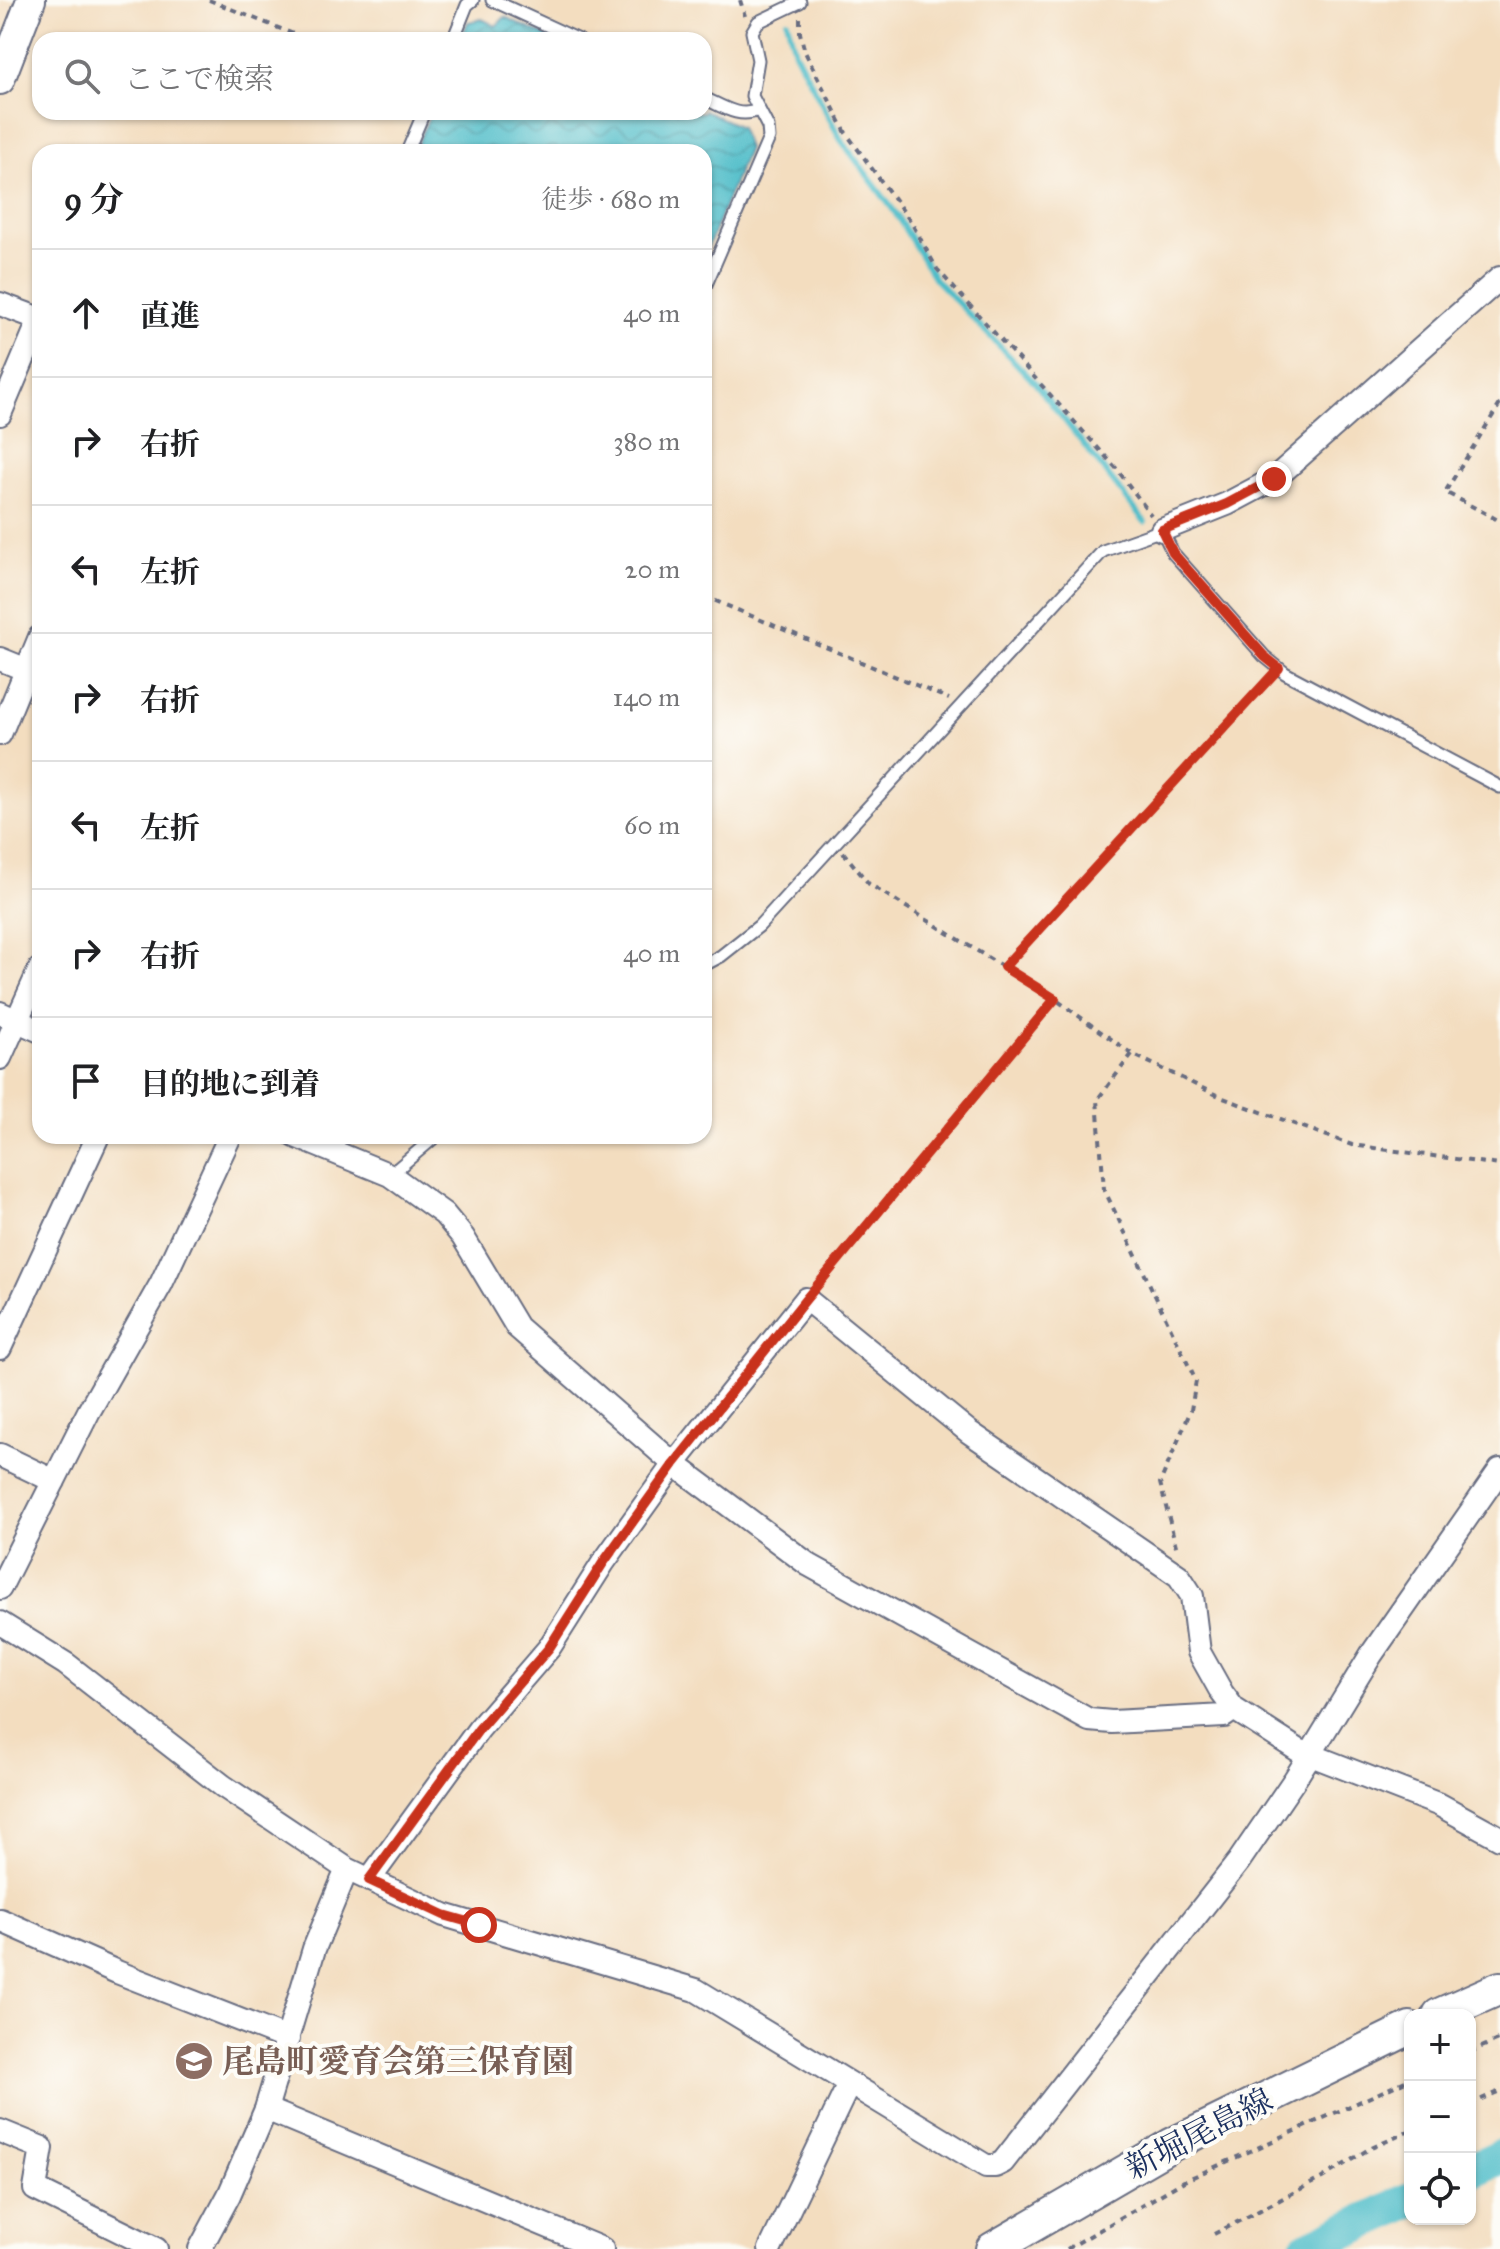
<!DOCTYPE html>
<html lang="ja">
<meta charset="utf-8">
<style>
:root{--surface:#fff;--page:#f2f2f2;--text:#202124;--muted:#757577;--line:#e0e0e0}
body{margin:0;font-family:"IM FELL Great Primer","Noto Serif JP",serif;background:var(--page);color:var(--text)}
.controls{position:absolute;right:24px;bottom:24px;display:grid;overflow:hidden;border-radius:16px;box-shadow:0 2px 6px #0004}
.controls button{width:72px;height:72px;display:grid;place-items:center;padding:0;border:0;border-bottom:2px solid var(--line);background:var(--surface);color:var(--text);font:40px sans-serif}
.stop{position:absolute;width:24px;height:24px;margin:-18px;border:6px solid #c8321e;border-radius:50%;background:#fff}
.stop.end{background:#c8321e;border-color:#fff;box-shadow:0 2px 8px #0008}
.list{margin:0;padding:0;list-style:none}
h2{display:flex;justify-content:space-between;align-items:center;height:104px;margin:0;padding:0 32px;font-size:34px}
h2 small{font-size:26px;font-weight:400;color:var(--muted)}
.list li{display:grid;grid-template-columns:52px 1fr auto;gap:24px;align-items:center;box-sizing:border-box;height:128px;padding:0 32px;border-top:2px solid var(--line)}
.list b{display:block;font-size:30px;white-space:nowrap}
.list em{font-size:26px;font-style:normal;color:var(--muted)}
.icon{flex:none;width:44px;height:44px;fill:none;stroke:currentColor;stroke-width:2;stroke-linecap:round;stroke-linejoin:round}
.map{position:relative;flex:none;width:1500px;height:2249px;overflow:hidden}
.search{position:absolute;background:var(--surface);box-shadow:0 2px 6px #0004;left:32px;top:32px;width:680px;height:88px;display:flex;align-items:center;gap:20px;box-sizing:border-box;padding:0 28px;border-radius:24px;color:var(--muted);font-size:30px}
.panel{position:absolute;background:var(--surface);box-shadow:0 2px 6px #0004;left:32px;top:144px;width:680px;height:1000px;border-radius:24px}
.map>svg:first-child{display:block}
</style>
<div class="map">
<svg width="1500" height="2249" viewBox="0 0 1500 2249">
<defs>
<pattern id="water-waves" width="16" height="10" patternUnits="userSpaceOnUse" patternTransform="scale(2)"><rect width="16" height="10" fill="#50bdc9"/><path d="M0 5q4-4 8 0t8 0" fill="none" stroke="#429aa6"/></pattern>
</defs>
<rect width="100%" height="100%" fill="#fdfcf7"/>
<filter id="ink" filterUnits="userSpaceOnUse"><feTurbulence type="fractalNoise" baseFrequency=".0125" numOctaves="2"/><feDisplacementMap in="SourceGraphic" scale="16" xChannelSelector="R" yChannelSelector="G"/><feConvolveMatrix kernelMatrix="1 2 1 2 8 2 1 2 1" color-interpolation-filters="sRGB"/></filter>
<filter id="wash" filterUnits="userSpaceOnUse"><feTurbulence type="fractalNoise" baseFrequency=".006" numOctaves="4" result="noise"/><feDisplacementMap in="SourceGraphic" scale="32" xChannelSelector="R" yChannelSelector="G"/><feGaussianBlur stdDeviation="1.8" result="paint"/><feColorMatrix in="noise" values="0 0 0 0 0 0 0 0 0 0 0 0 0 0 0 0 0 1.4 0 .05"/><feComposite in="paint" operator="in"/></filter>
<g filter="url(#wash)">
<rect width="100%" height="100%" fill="#f3ddbf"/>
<path fill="url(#water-waves)" stroke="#367694" stroke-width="2" d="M505 17 555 40H460L468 22 482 19 496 26Z
M704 110 740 127 748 148 704 257V152H414L431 112H704Z"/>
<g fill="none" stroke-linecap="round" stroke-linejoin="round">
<path stroke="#50bdc9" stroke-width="6" d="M787 21 795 52 841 140 894 211 935 279 1035 383 1145 522"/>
<path stroke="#50bdc9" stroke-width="36" d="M1470 2171 1500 2157
M1307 2249 1410 2200"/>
</g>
</g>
<g filter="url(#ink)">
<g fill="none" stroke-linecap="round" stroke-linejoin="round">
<g stroke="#676c80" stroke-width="15">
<path id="service" d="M492 0 579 40
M453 40 467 5 473 0
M704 98C722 106 739 119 758 110
M407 152 424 112
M704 289 769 138 768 127 752 96 758 60 752 32 758 22 800 2
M704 965 721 956 759 926 1103 551 1162 530 1173 553 1264 656 1285 673 1500 787
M390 1175 436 1136"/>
</g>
<g stroke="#676c80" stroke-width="26">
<path id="minor" d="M0 304 40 319
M0 414 40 319
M1162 530 1227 504 1274 479 1500 278
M0 659 39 675
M0 734 40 637
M0 1013 40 1031
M0 1058 40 969
M295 1136 390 1175 444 1214 463 1237 517 1327 674 1464 809 1565 1089 1720 1112 1722 1224 1716 1234 1709
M0 1348 98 1136
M0 1455 54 1481
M0 1588 89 1411 161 1284 230 1136
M0 1623 66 1664 223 1786 347 1869 444 1915 696 1990 986 2166H995L1003 2162 1239 1861 1295 1779 1371 1655 1500 1470
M369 1880 479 1729 549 1648 603 1563 674 1464 806 1299 969 1432 1179 1576 1192 1596 1199 1652 1222 1693 1234 1709 1298 1750 1440 1805 1500 1838
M0 1920 117 1972 288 2039
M266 2109 602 2249
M0 2131 42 2148 35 2189 156 2249
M200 2249 229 2195 266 2109 314 1949 347 1869
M770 2249 849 2084"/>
</g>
<g stroke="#676c80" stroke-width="32">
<path id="tertiary" d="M0 80 31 0"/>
</g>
<g stroke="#676c80" stroke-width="36">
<path id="secondary" d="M1439 2015 1500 1988
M992 2249 1171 2145 1410 2028"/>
</g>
<path stroke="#676c80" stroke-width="4" stroke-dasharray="6 6" stroke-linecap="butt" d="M209 0 308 40
M740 0 745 16
M800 18V33L805 52 846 133 911 222 937 269 1116 468 1151 515
M1500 404 1445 492 1500 521
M704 596 949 699
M843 852 869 884 1055 999 1132 1054 1223 1098 1352 1145 1500 1165
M1004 967 1271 678
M1132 1054 1097 1100 1104 1189 1196 1381 1191 1410 1160 1483 1177 1550
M819 1283 1055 999
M1470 2052 1500 2039
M1470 2104 1500 2091
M1214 2234 1322 2178 1369 2149 1410 2131
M1067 2249 1184 2181 1410 2079"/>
<use href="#service" stroke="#fff" stroke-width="11"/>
<use href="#minor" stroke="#fff" stroke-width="22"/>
<use href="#tertiary" stroke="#fff" stroke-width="28"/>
<use href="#secondary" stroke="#fff" stroke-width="32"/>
</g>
</g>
<g fill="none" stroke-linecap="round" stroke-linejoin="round" filter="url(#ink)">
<path stroke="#c8321e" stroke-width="10" d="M479 1925 444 1915 369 1880 479 1729 549 1648 603 1563 674 1464 806 1299 1055 999 1004 967 1279 668 1264 656 1173 553 1162 530 1227 504 1274 479"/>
</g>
<defs>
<g id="school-disc" transform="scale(2)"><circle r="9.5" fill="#8d6e63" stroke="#fdfcf7"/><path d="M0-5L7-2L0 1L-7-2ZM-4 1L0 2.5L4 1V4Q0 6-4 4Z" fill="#fff"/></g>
</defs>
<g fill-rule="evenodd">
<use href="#school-disc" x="194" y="2061"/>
</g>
<g text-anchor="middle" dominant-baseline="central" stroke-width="8" stroke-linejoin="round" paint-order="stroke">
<g font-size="32" font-weight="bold" fill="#785e54" stroke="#fdfcf7" text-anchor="start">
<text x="222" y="2061">尾島町愛育会第三保育園</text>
</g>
<g font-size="32" fill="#1b2f5e" stroke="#fdfcf7">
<text transform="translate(1199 2134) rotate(-27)">新堀尾島線</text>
</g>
</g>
</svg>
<div class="controls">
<button>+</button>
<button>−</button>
<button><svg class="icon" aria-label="locate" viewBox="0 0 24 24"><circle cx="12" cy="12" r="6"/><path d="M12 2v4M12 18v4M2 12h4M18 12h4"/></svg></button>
</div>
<div class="stop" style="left:479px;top:1925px"></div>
<div class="stop end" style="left:1274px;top:479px"></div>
<div class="search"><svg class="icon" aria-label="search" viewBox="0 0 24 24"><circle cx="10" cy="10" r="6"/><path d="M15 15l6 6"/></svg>ここで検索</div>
<section class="panel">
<h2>9 分<small>徒歩 · 680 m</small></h2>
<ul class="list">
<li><svg class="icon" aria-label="ahead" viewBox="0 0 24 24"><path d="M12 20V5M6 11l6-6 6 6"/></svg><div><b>直進</b></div><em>40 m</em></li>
<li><svg class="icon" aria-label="right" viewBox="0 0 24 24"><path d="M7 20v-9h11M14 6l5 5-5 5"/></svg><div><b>右折</b></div><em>380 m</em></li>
<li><svg class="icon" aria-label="left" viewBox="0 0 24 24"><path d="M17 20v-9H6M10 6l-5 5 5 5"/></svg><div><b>左折</b></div><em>20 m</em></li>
<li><svg class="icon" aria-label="right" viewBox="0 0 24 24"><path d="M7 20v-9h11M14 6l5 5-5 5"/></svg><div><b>右折</b></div><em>140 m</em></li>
<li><svg class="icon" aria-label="left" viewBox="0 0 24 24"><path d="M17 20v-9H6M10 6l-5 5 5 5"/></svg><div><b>左折</b></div><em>60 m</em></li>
<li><svg class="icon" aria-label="right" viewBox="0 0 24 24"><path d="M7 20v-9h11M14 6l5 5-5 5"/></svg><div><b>右折</b></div><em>40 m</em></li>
<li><svg class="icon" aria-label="arrive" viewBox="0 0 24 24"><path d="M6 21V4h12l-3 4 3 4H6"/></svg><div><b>目的地に到着</b></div></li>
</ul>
</section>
</div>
